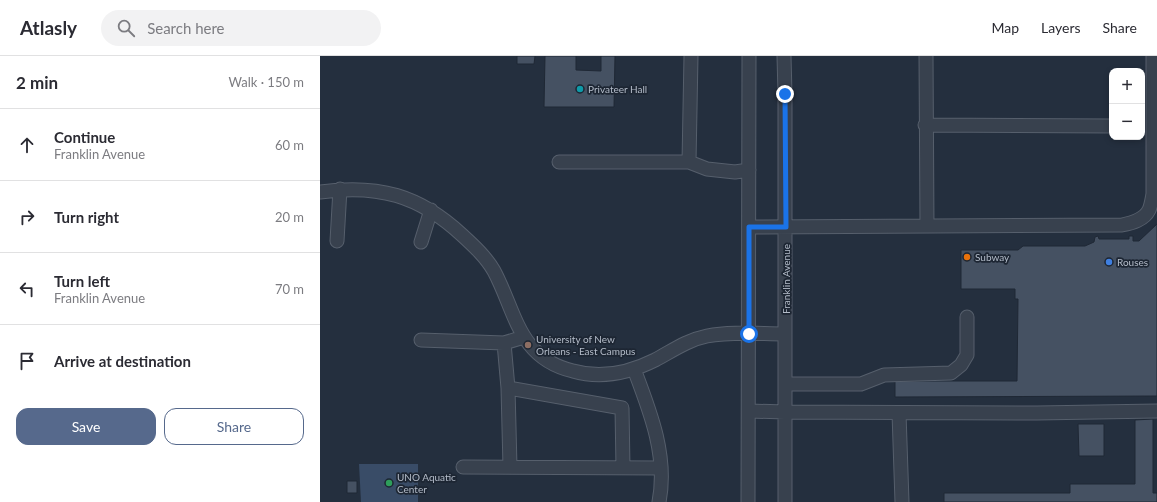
<!DOCTYPE html>
<meta charset="utf-8">
<style>
:root{--surface:#fff;--page:#f2f2f3;--text:#2b2b33;--muted:#7c7c81;--line:#e1e1e2;--accent:#56698c}
body{margin:0;font-family:Lato,sans-serif;background:var(--page);color:var(--text)}
.controls{position:absolute;right:12px;top:12px;display:grid;overflow:hidden;border-radius:8px;box-shadow:0 2px 6px #0003}
.controls button{width:36px;height:36px;display:grid;place-items:center;padding:0;border:0;border-bottom:1px solid var(--line);background:var(--surface);color:var(--text);font:20px sans-serif}
.stop{position:absolute;width:12px;height:12px;margin:-9px;border:3px solid #1a73e8;border-radius:50%;background:#fff}
.stop.end{background:#1a73e8;border-color:#fff;box-shadow:0 1px 4px #0008}
.list{margin:0;padding:0;list-style:none}
h2{display:flex;justify-content:space-between;align-items:center;height:52px;margin:0;padding:0 16px;font-size:17px}
h2 small{font-size:13px;font-weight:400;color:var(--muted)}
.list li{display:grid;grid-template-columns:26px 1fr auto;gap:12px;align-items:center;box-sizing:border-box;height:72px;padding:0 16px;border-top:1px solid var(--line)}
.list b{display:block;font-size:15px;white-space:nowrap}
.list p{margin:0;font-size:13px;white-space:nowrap;color:var(--muted)}
.list em{font-size:13px;font-style:normal;color:var(--muted)}
.actions{display:flex;gap:8px;padding:12px 16px}
.actions a{flex:1;padding:9px 0;border:1px solid var(--accent);border-radius:12px;text-align:center;font-size:14px;color:var(--accent)}
.actions .main{background:var(--accent);color:#fff}
.icon{flex:none;width:22px;height:22px;fill:none;stroke:currentColor;stroke-width:2;stroke-linecap:round;stroke-linejoin:round}
.map{position:relative;flex:none;width:837px;height:446px;overflow:hidden}
header{display:flex;align-items:center;gap:24px;box-sizing:border-box;height:56px;padding:0 20px;background:var(--surface);border-bottom:1px solid var(--line)}
header strong{font-size:19px}
nav{display:flex;gap:22px;margin-inline-start:auto;font-size:14px}
.search{width:280px;height:36px;background:var(--page);display:flex;align-items:center;gap:10px;box-sizing:border-box;padding:0 14px;border-radius:22px;color:var(--muted);font-size:15px}
main{display:flex}
aside{flex:1;background:var(--surface)}
.map>svg:first-child{display:block}
</style>
<header>
<strong>Atlasly</strong>
<div class="search"><svg class="icon" aria-label="search" viewBox="0 0 24 24"><circle cx="10" cy="10" r="6"/><path d="M15 15l6 6"/></svg>Search here</div>
<nav><a>Map</a><a>Layers</a><a>Share</a></nav>
</header>
<main>
<aside>
<h2>2 min<small>Walk · 150 m</small></h2>
<ul class="list">
<li><svg class="icon" aria-label="ahead" viewBox="0 0 24 24"><path d="M12 20V5M6 11l6-6 6 6"/></svg><div><b>Continue</b><p>Franklin Avenue</p></div><em>60 m</em></li>
<li><svg class="icon" aria-label="right" viewBox="0 0 24 24"><path d="M7 20v-9h11M14 6l5 5-5 5"/></svg><div><b>Turn right</b></div><em>20 m</em></li>
<li><svg class="icon" aria-label="left" viewBox="0 0 24 24"><path d="M17 20v-9H6M10 6l-5 5 5 5"/></svg><div><b>Turn left</b><p>Franklin Avenue</p></div><em>70 m</em></li>
<li><svg class="icon" aria-label="arrive" viewBox="0 0 24 24"><path d="M6 21V4h12l-3 4 3 4H6"/></svg><div><b>Arrive at destination</b></div></li>
</ul>
<div class="actions"><a class="main">Save</a><a>Share</a></div>
</aside>
<div class="map">
<svg width="837" height="446" viewBox="0 0 837 446">
<rect width="100%" height="100%" fill="#242f3e"/>
<path fill="#394c67" d="M39 408H98V446H41Z"/>
<path fill="#455162" stroke="#1f2835" d="M197 0H215L214 8H197Z
M225 0H256V14L281 15V0H295L294 51H224Z
M837 168V340L575 341V325H697L698 243H695V233H641V194H698L703 190H765L774 186 775 181 778 180 779 183H809V180H813V185H819Z
M833 363V437H837V446H624V437H750V428H815V364Z
M758 368H784V400H759Z
M27 425H37V437H27Z"/>
<g fill="none" stroke-linecap="round" stroke-linejoin="round">
<g stroke="#565f6c" stroke-width="15">
<path id="minor" d="M371 0 369 106 387 113 415 116 429 114
M464 0 465 38V446
M606 0 607 170
M605 69 792 70
M239 106H369
M0 136C58 128 99 139 142 179 154 190 166 201 174 215 196 256 198 302 253 315 281 323 309 317 335 304 352 295 367 284 387 280 412 275 440 278 465 278
M429 171 802 169C812 167 824 164 829 154 831 150 832 143 833 138V0
M17 185 20 133
M101 186 111 154
M101 284 184 287 204 281
M184 287 188 332 190 411
M314 313C330 355 348 400 339 446
M466 328H541L564 319 631 317 641 309 647 299V261
M188 332 302 352 303 412
M429 355 465 356 717 357 837 355
M579 357 582 446
M143 411 341 412
M428 446 429 0"/>
</g>
<use href="#minor" stroke="#38414e" stroke-width="13"/>
</g>
<g fill="none" stroke-linecap="round" stroke-linejoin="round">
<path stroke="#1a73e8" stroke-width="5" d="M429 278V171H466L465 38"/>
</g>
<circle fill="#0f9aa8" stroke="#1d2633" stroke-width="1.5" cx="260" cy="33" r="4"/>
<circle fill="#e8710a" stroke="#1d2633" stroke-width="1.5" cx="647" cy="201" r="4"/>
<circle fill="#3f7fe0" stroke="#1d2633" stroke-width="1.5" cx="789" cy="206" r="4"/>
<circle fill="#8d6e63" stroke="#1d2633" stroke-width="1.5" cx="208" cy="289" r="4"/>
<circle fill="#2e9e5b" stroke="#1d2633" stroke-width="1.5" cx="69" cy="427" r="4"/>
<g text-anchor="middle" dominant-baseline="central" stroke-width="3.5" stroke-linejoin="round" paint-order="stroke">
<g font-size="10" fill="#b4bcc9" stroke="#1d2633" text-anchor="start">
<text x="268" y="33">Privateer Hall</text>
<text x="655" y="201">Subway</text>
<text x="797" y="206">Rouses</text>
<text x="216" y="283">University of New<tspan x="216" dy="12">Orleans - East Campus</tspan></text>
<text x="77" y="421">UNO Aquatic<tspan x="77" dy="12">Center</tspan></text>
</g>
<g font-size="10" fill="#b4bcc9" stroke="#1d2633">
<text transform="translate(466 223) rotate(-90)">Franklin Avenue</text>
</g>
</g>
</svg>
<div class="controls">
<button>+</button>
<button>−</button>
</div>
<div class="stop" style="left:429px;top:278px"></div>
<div class="stop end" style="left:465px;top:38px"></div>
</div>
</main>
